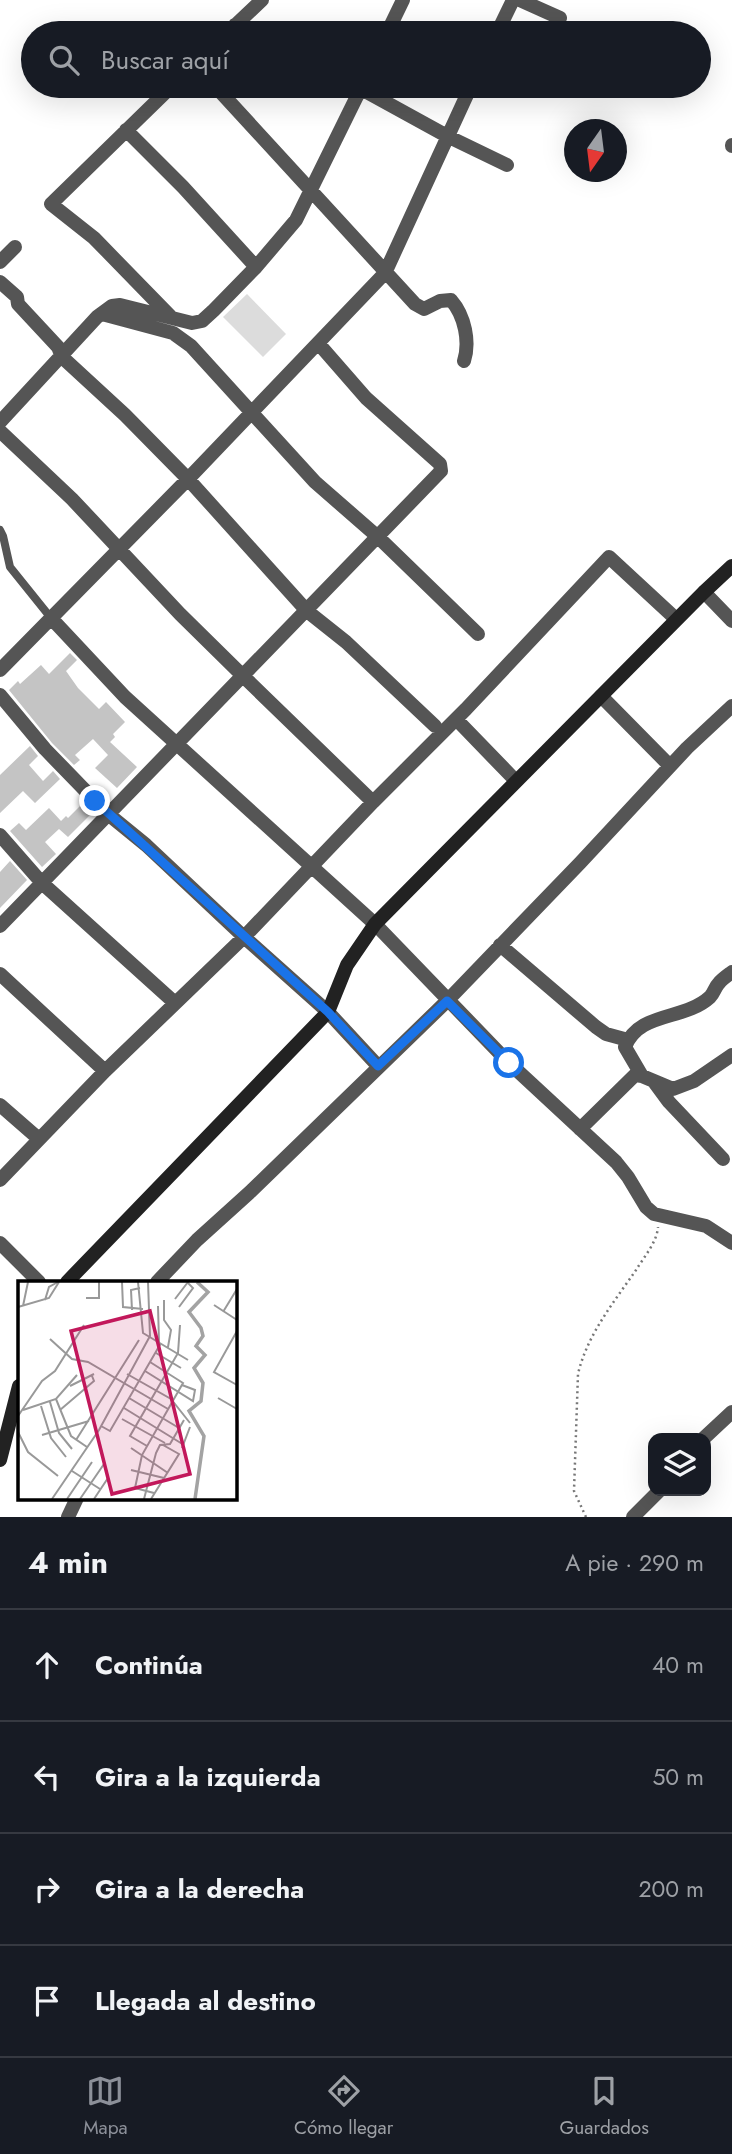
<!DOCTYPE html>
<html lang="es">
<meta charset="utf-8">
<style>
:root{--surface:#171b24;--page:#20242c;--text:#f1f3f6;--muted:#9ea1a6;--line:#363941;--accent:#8c9099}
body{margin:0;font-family:Jost,sans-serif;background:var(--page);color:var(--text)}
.controls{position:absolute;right:21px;bottom:21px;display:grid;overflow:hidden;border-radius:14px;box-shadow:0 7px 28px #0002}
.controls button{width:63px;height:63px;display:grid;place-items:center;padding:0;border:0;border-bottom:2px solid var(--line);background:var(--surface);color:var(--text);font:35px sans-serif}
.compass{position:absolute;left:564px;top:119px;width:63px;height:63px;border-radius:50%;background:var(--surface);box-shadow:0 7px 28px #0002;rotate:194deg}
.stop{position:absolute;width:21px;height:21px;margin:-16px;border:5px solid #1a73e8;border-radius:50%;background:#fff}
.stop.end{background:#1a73e8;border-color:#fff;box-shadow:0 2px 7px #0008}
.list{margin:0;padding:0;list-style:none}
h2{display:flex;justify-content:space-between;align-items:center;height:91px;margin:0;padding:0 28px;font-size:30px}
h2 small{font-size:23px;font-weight:400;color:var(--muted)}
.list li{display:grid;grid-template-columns:46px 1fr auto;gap:21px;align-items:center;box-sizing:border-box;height:112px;padding:0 28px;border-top:2px solid var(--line)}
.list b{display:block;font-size:26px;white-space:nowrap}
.list em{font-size:23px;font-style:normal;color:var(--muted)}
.icon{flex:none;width:38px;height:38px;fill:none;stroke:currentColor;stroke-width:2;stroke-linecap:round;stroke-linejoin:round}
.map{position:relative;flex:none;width:732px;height:1517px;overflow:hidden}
.search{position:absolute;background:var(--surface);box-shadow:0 7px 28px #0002;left:21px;right:21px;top:21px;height:77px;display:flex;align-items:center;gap:18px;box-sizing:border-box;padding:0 24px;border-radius:38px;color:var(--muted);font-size:26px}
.sheet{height:539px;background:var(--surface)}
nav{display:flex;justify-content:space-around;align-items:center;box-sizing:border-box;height:98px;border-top:2px solid var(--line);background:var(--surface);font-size:19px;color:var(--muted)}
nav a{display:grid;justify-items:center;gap:4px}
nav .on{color:var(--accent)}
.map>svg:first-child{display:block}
</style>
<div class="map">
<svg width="732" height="1517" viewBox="0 0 732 1517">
<rect width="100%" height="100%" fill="#fff"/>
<path fill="#dcdcdc" d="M247 294 286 334 263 357 223 317Z"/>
<path fill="#c4c4c4" d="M70 653 77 660 66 671 78 688 99 709 106 702 125 722 113 734 115 737 110 742 137 767 117 788 95 768 108 755 93 739 75 755 80 760 74 765 52 743 9 690 18 681 20 684 41 665 49 674Z
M30 746 38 756 29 765 43 781 53 771 60 779 35 803 23 791 0 813V775Z
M81 805 90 815 68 837 59 829 45 842 56 854 42 867 10 831 19 823 26 830 49 808 61 821 66 816 68 818Z
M10 861 27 880 0 908V872Z"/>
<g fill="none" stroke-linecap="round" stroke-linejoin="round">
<path stroke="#777" stroke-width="2.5" stroke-dasharray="2 3.5" stroke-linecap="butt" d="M586 1517 574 1491 578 1374C587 1335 614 1302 636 1270 644 1257 657 1242 658 1227"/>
<path stroke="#555" stroke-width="8" d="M0 530 3 536 10 567 51 618"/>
<path stroke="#555" stroke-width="14" d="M520 0 560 18
M235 25 251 33
M227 33 262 0
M387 33 403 0
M497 33 513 0
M215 86 415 304 424 309 440 301 451 300C465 316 470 342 464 361
M356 86 447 136 507 165
M126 130 183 187 256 267
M732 146V145
M0 262 15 247
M0 282 17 297 18 304 58 347 62 357 125 415 188 479 307 611 346 642 435 726
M102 314 173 333 191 346 315 482 378 537 478 634
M170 316 94 238 51 204 172 86
M0 422 97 317 112 306 120 305 192 323 202 321 214 310 256 267 296 220 362 86
M0 431 72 499 180 614 243 676 373 802
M704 592 732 621
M51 618 125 697 375 924 509 1063 616 1162 628 1177 646 1207 654 1214 706 1226 732 1243
M0 670 188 479 385 273 471 86
M0 695 45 749 108 814 146 845 244 937 328 1012 378 1066
M601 696 670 766
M456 719 516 781
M0 835 42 883 175 1003
M0 926 441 471 440 464 366 398 318 343
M500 945 596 1027 606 1034 628 1040
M0 974 105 1071
M642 1076 625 1047C639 1011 684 1021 710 997 714 993 715 987 719 983 722 979 728 975 732 972
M655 1083 669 1102 723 1159
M0 1105 39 1139
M580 1129 635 1075 642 1076 673 1089 694 1081 732 1055
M0 1180 105 1071 244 937 373 802 466 709 609 557 676 619
M0 1243 39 1282
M157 1282 197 1240 249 1193 447 1001 580 863 687 748 732 706
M704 1438 732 1412
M68 1517 77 1498
M633 1517 659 1491"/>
<path stroke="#222" stroke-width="14" d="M67 1282 328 1012 347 965 375 924 704 592 732 566
M0 1460 19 1386"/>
</g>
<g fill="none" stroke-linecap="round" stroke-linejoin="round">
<path stroke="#1a73e8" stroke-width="9" d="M95 801 328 1012 378 1066 447 1001 509 1063"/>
</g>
<g transform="translate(18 1281)">
<rect width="219" height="219" fill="#fff"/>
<path fill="none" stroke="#a3a3a3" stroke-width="3.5" d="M177 218 186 155 171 130 183 120 185 102 176 87 187 74 178 65 185 55 183 47 171 31 190 11 179 1"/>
<path fill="none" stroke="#999" stroke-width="2" d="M104 1 105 26 125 28M120 1 125 52 170 79M68 17H81V1M157 18 170 1M27 19 31 6 40 1M146 19V39L153 49 150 66M196 24 219 39M5 25 10 1M140 25 141 61M0 26 31 17 41 1M161 26 175 7 169 1M114 29 113 9 122 7M205 31 219 8M219 50 196 91 219 104M32 58 54 78 70 81 150 128M138 72 163 87M132 81 165 102 124 174 117 207 136 212M127 90 175 120 177 109 164 104M109 93 153 118 172 142M52 105 76 93M111 117 161 147M200 117 219 128M38 118 53 155 69 166M32 121 41 152 54 168M23 125 33 157 48 176M106 127 166 164M5 129 38 118 59 94M42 129 76 100 74 95M0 135 24 100 37 90 66 44M104 138 147 162M83 145 92 150 143 62M0 151 10 171 40 195M24 154 71 140M58 159 121 59M129 165 112 155 160 72 162 44M113 167 150 192M164 167 172 146M113 189 146 197M54 190 82 208M34 218 81 149 132 55 130 1M49 218 74 181M62 218 86 183M76 218 90 197M126 218 138 172 142 164 152 163 166 139M133 218 161 173 145 164"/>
<path fill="#c2185b" fill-opacity="0.15" stroke="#c2185b" stroke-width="3.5" d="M132 30 172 193 94 213 53 50Z"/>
<rect width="219" height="219" fill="none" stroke="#000" stroke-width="3.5"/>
</g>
</svg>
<div class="controls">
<button><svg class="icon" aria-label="layers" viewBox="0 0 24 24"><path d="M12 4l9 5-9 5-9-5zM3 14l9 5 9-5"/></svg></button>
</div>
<svg class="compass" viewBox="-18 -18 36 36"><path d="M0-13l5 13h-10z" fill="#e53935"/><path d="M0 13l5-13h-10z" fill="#9ea1a6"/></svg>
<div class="stop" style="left:509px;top:1063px"></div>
<div class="stop end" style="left:95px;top:801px"></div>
<div class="search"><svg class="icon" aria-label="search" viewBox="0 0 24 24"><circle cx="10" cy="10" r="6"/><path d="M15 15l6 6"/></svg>Buscar aquí</div>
</div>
<section class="sheet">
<h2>4 min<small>A pie · 290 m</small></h2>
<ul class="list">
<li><svg class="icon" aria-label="ahead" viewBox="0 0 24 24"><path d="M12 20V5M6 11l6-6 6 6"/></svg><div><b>Continúa</b></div><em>40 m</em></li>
<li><svg class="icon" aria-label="left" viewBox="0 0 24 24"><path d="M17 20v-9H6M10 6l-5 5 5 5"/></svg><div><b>Gira a la izquierda</b></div><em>50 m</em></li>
<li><svg class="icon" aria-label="right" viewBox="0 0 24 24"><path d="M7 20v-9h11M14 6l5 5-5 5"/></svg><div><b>Gira a la derecha</b></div><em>200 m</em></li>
<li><svg class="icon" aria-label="arrive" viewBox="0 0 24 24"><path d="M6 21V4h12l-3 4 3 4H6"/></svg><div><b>Llegada al destino</b></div></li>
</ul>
</section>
<nav>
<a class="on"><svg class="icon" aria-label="map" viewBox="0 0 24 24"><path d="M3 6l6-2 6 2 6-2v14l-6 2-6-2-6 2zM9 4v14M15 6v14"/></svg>Mapa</a>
<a><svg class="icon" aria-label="directions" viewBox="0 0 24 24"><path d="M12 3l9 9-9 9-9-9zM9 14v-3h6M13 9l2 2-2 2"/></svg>Cómo llegar</a>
<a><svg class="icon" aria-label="saved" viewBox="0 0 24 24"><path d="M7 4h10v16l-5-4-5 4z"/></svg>Guardados</a>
</nav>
